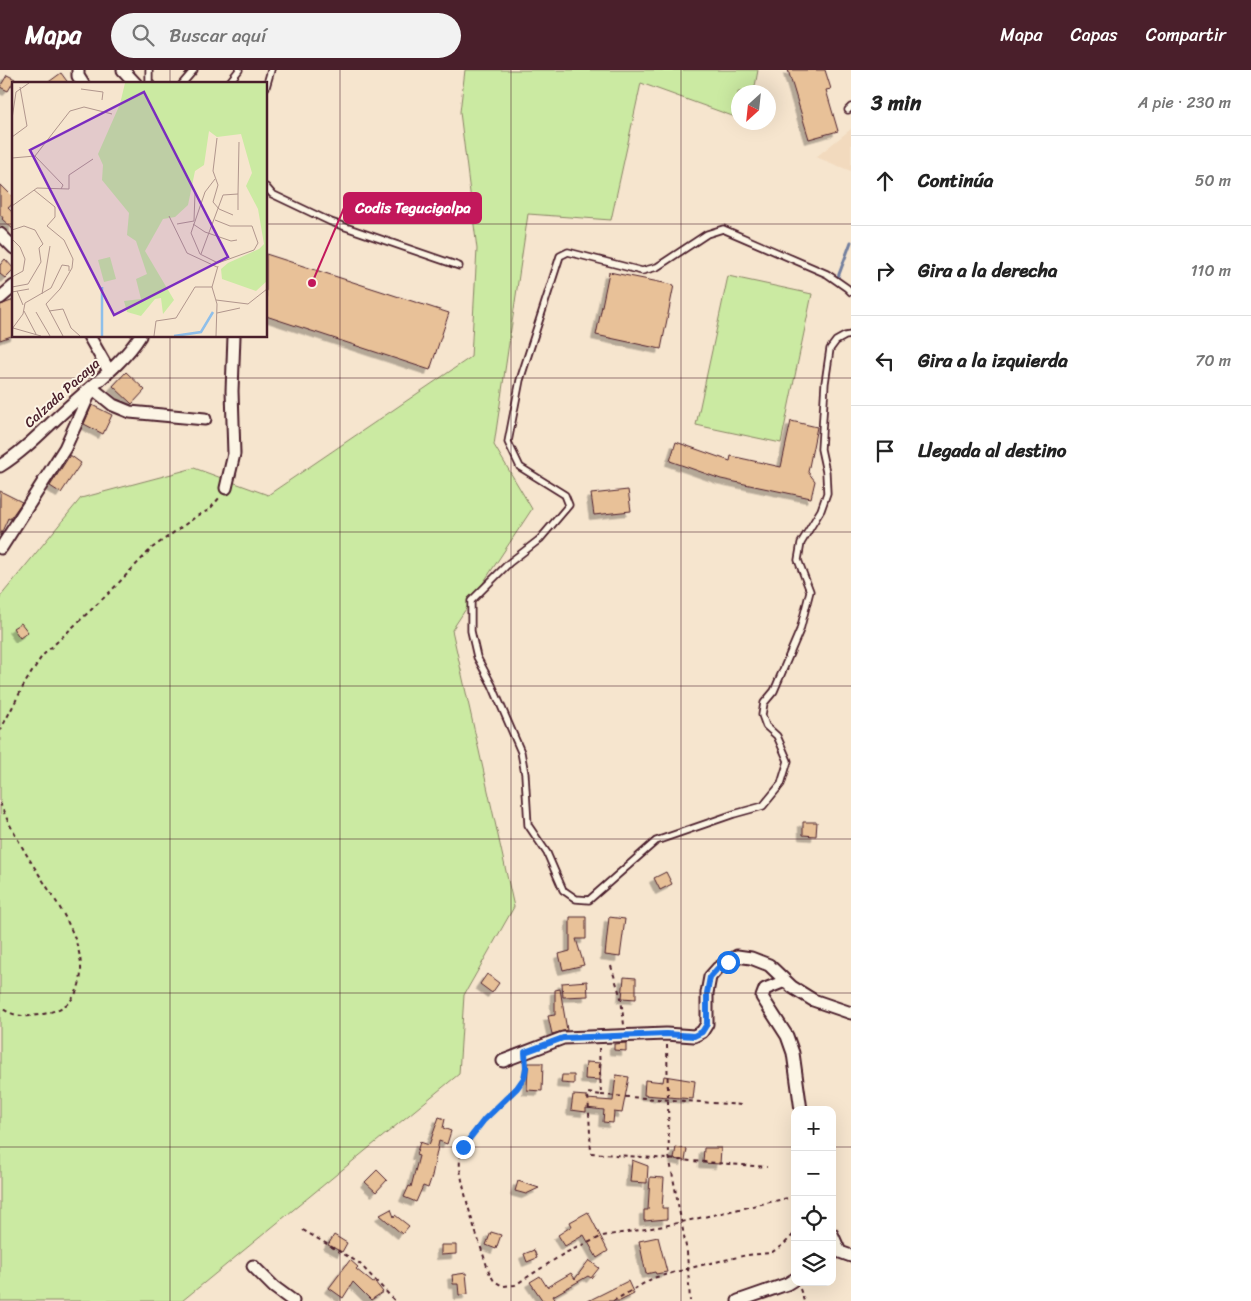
<!DOCTYPE html>
<html lang="es">
<meta charset="utf-8">
<style>
:root{--surface:#fff;--page:#f2f2f2;--text:#222;--muted:#767676;--line:#e0e0e0;--accent:#4a1f2b}
body{margin:0;font-family:Sriracha,sans-serif;background:var(--page);color:var(--text)}
.controls{position:absolute;right:15px;bottom:15px;display:grid;overflow:hidden;border-radius:10px;box-shadow:0 5px 20px #0002}
.controls button{width:45px;height:45px;display:grid;place-items:center;padding:0;border:0;border-bottom:1px solid var(--line);background:var(--surface);color:var(--text);font:25px sans-serif}
.compass{position:absolute;left:731px;top:15px;width:45px;height:45px;border-radius:50%;background:var(--surface);box-shadow:0 5px 20px #0002;rotate:207deg}
.stop{position:absolute;width:15px;height:15px;margin:-11px;border:4px solid #1a73e8;border-radius:50%;background:#fff}
.stop.end{background:#1a73e8;border-color:#fff;box-shadow:0 1px 5px #0008}
.list{margin:0;padding:0;list-style:none}
h2{display:flex;justify-content:space-between;align-items:center;height:65px;margin:0;padding:0 20px;font-size:21px}
h2 small{font-size:16px;font-weight:400;color:var(--muted)}
.list li{display:grid;grid-template-columns:32px 1fr auto;gap:15px;align-items:center;box-sizing:border-box;height:90px;padding:0 20px;border-top:1px solid var(--line)}
.list b{display:block;font-size:19px;white-space:nowrap}
.list em{font-size:16px;font-style:normal;color:var(--muted)}
.icon{flex:none;width:28px;height:28px;fill:none;stroke:currentColor;stroke-width:2;stroke-linecap:round;stroke-linejoin:round}
.map{position:relative;flex:none;width:851px;height:1231px;overflow:hidden}
header{display:flex;align-items:center;gap:30px;box-sizing:border-box;height:70px;padding:0 25px;background:var(--accent);color:#fff}
header strong{font-size:24px}
nav{display:flex;gap:28px;margin-inline-start:auto;font-size:18px}
.search{width:350px;height:45px;background:var(--page);display:flex;align-items:center;gap:12px;box-sizing:border-box;padding:0 18px;border-radius:28px;color:var(--muted);font-size:19px}
main{display:flex}
aside{flex:1;background:var(--surface)}
.map>svg:first-child{display:block}
</style>
<header>
<strong>Mapa</strong>
<div class="search"><svg class="icon" aria-label="search" viewBox="0 0 24 24"><circle cx="10" cy="10" r="6"/><path d="M15 15l6 6"/></svg>Buscar aquí</div>
<nav><a>Mapa</a><a>Capas</a><a>Compartir</a></nav>
</header>
<main>
<div class="map">
<svg width="851" height="1231" viewBox="0 0 851 1231">
<defs>
<filter id="shadow"><feDropShadow dx="-4.5" dy="4.5" stdDeviation="0" flood-color="#0004"/></filter>
</defs>
<rect width="100%" height="100%" fill="#f6e5ce"/>
<filter id="ink" filterUnits="userSpaceOnUse"><feTurbulence type="fractalNoise" baseFrequency=".02" numOctaves="2"/><feDisplacementMap in="SourceGraphic" scale="10" xChannelSelector="R" yChannelSelector="G"/><feConvolveMatrix kernelMatrix="1 2 1 2 8 2 1 2 1" color-interpolation-filters="sRGB"/></filter>
<g filter="url(#ink)">
<path fill="#f2dabe" d="M851 59V101L816 87Z"/>
<path fill="#cbeaa2" stroke="#8a8466" d="M465 0H758L754 22H738V48L641 13 611 150 528 144 494 375 532 439 452 560 514 837 464 925 459 1004 182 1231H0V527L81 428 194 398 268 425 471 287 477 179 460 42Z
M728 206 812 224 781 373 696 355Z"/>
<g fill="none" stroke-linecap="round" stroke-linejoin="round">
<path stroke="#737f9e" stroke-width="3" d="M838 207 851 172"/>
</g>
<path fill="#e8c198" stroke="#4a1f2b" filter="url(#shadow)" d="M788 0H825L831 19 826 20 838 61 809 69Z
M61 3 69 14H46Z
M7 5 15 9 8 21 0 17Z
M0 114 14 128V133L8 138 14 144V160L2 149 3 148 1 145 0 146Z
M266 184 449 243 430 300 266 246Z
M5 189 14 199 5 208 0 204V195Z
M609 202 674 215 661 279 596 265Z
M14 230V265L0 270V235Z
M126 302 145 320 132 334 113 316Z
M92 335 112 345 103 364 84 354Z
M791 351 817 357 808 402 815 411 811 428 721 409 670 391 676 372 730 391 731 386 781 397Z
M70 385 81 393 61 423 50 416Z
M628 420 631 441 594 445 591 424Z
M0 421 22 432 10 449 8 448 0 466Z
M21 553 28 562 20 568 13 558Z
M803 752H817L816 766 803 765Z
M666 802 672 814 660 820 654 808Z
M570 847H586V869H576L584 895 563 900 559 884 570 881Z
M609 847 625 849 620 887 605 885Z
M487 904 499 913 492 923 480 914Z
M624 907 636 908V929L622 928Z
M587 911 588 926 563 927 562 913Z
M560 919 567 960 552 964 548 946 555 945V920Z
M626 973V981L614 980V974Z
M586 992 601 993 600 1010 585 1009Z
M528 993H543L542 1021 527 1020Z
M562 1005H574V1014L561 1013Z
M616 1005 629 1007 622 1043 614 1042 613 1053 603 1052 604 1040 586 1038V1042L571 1040 573 1025 587 1026V1029L613 1031Z
M664 1006 695 1011 693 1029 644 1025 645 1010 663 1012Z
M439 1047 445 1049 443 1058 451 1061 447 1074 439 1071 432 1106 428 1118 423 1116 416 1132 404 1127 409 1116 411 1117 419 1086 416 1085 420 1072 429 1075Z
M676 1077 687 1079 685 1091 674 1089Z
M704 1078H721L720 1094 703 1093Z
M632 1090 648 1096 647 1113 630 1112Z
M377 1100 387 1110 376 1122 365 1112Z
M650 1107 664 1108 662 1138H667V1149L644 1151V1140H648Z
M518 1111 539 1118 526 1124 515 1121Z
M391 1139 394 1147 395 1145 409 1156 402 1164 380 1145Z
M588 1142 608 1181 597 1188 584 1165 565 1176 558 1165 572 1156 570 1152Z
M491 1162 501 1165 496 1179 486 1175Z
M334 1165 347 1173 342 1182 328 1175Z
M658 1167 667 1202 656 1204 655 1202 646 1204 639 1171Z
M441 1175H456V1184L441 1185Z
M534 1180 537 1188 527 1192 524 1184Z
M350 1190 358 1197 356 1199 373 1213 375 1212 383 1222 371 1230 353 1212 343 1228 329 1218Z
M589 1190 599 1198 591 1208 588 1206 553 1226 556 1231H543L530 1212 540 1206 547 1217 571 1203 575 1209Z
M466 1203 468 1224 459 1225 458 1214H453L452 1205Z
M628 1211 634 1224 620 1231H588Z"/>
<g fill="none" stroke-linecap="round" stroke-linejoin="round">
<g stroke="#4a1f2b" stroke-width="9">
<path id="lane" d="M149 0V12L151 14
M182 14 194 0
M228 14 239 0
M266 17 271 0
M848 40 851 37
M266 117 272 124 331 152 459 196
M851 222 847 218 827 204 723 159 707 164 657 197 642 201 568 182 560 186 520 310 508 372 520 397 565 425 569 435 540 469 509 493 471 531V561L477 587 492 615 521 682 525 704 528 755 547 783 563 820 576 829 589 830 656 771 734 744 763 736 781 714 788 691 777 666 766 656 762 645 764 633 774 621 800 560 810 521 798 490 801 473 821 440 827 423 826 402 821 379 825 313 830 279 836 271 845 266 851 265"/>
</g>
<g stroke="#4a1f2b" stroke-width="15">
<path id="street" d="M78 0V6L83 14
M123 0 136 14
M0 164 14 178
M0 228 14 216
M89 266 109 301
M0 396C27 379 48 355 72 334 95 313 123 293 140 266
M226 418 234 384 232 321 234 266
M1 478 65 378 92 318 113 335 130 342 205 349
M785 911 765 919 762 927 787 966 793 983 801 1040
M503 991 563 968 666 964 694 966 702 962 707 954V923L710 907 718 898 737 886 751 888 769 895 792 917 813 930 851 943
M832 1164 840 1182 851 1186
M253 1196 274 1217 293 1231
M738 1231 787 1214 795 1209"/>
</g>
<path stroke="#4a1f2b" stroke-width="2" stroke-dasharray="4 4" stroke-linecap="butt" d="M0 661 25 613 42 586 108 524 152 478 197 446 209 440 220 427
M0 733C7 751 18 770 28 787 48 821 91 873 79 915 73 934 61 940 43 944 26 948 14 947 0 937
M611 896 621 928 624 955
M667 975 669 1086 687 1182 690 1231
M599 978 601 1025 588 1023 591 1083 767 1097
M526 995C526 1028 464 1052 460 1091 459 1096 461 1104 462 1110 468 1141 479 1172 489 1202L494 1211 503 1216 515 1215 565 1183 603 1166 664 1156 788 1128
M601 1025 742 1035
M303 1160 359 1193 395 1231
M800 1219 804 1231
M613 1231 653 1208 702 1195 747 1185 771 1183 784 1174 795 1163"/>
<use href="#lane" stroke="#fcf5e5" stroke-width="5.5"/>
<use href="#street" stroke="#fcf5e5" stroke-width="11"/>
</g>
</g>
<g fill="none" stroke-linecap="round" stroke-linejoin="round" filter="url(#ink)">
<path stroke="#1a73e8" stroke-width="6" d="M463 1077 484 1050 517 1018 524 1008 526 998 525 982 563 968 666 964 694 966 702 962 707 954V923L710 907 718 898 728 892"/>
</g>
<path fill="none" stroke="#4a1f2b" stroke-width="1" stroke-opacity="0.55" d="M170 0V14M340 0V1231M511 0V1231M681 0V1231M0 154H14M266 154H851M170 266V1231M0 308H851M0 462H851M0 616H851M0 769H851M0 923H851M0 1077H795M832 1077H851"/>
<g text-anchor="middle" dominant-baseline="central" stroke-width="4" stroke-linejoin="round" paint-order="stroke">
<g font-size="14" fill="#4a1f2b" stroke="#fcf5e5">
<text transform="translate(62 323) rotate(-42)">Calzada Pacaya</text>
</g>
</g>
<g transform="translate(12 12)">
<rect width="255" height="255" fill="#f6e5ce"/>
<path d="M113 1H255V199L244 209 210 197 209 187 216 181 247 167 252 162 246 127 234 104 240 91 229 52 205 55 197 49 192 83 183 89 176 123 163 135 151 137 133 169 162 218 151 232 149 216 143 217 129 234 115 230 112 219 129 217 124 197 135 192 124 159 115 153 117 131 90 98 91 83 86 72 108 22ZM98 175 104 197 92 200 86 178Z" fill="#cbeaa2"/>
<path fill="none" stroke="#8fbfea" stroke-width="2.5" d="M90 205V254M162 254 189 250 201 230"/>
<path fill="none" stroke="#b1968d" stroke-width="1" d="M69 7 91 10 90 18M0 37 4 10 17 1M0 55 15 44 8 5M205 56 201 89 206 103 201 120 207 127 221 133M23 74 58 29 72 25 100 32M0 76 23 74 51 103 49 107M203 97 193 110 179 151 188 172 206 181M22 108 43 125V135L35 144 52 158 61 177 60 186 48 207 34 222 51 254M0 124 25 106 57 107V93L81 77M226 128V112M157 134 175 171 205 185M203 138 218 144H240L246 161 242 168 206 181M165 142 182 139 183 111M181 142 193 150 219 159 225 158M0 148 12 144 23 148 31 162 27 166 29 180 16 202 0 205M0 157 8 165 13 177 11 189 0 195M189 172 211 113 226 112 227 60M5 209 11 223M0 210 17 207M30 212 38 164M204 218 236 222 255 207M12 229 24 252M37 229 51 227 59 246 68 254M24 230 38 254M205 231 228 226M1 246 29 254M0 247 11 232 13 221 39 206 50 183 57 184V189M142 254 144 239 164 236 183 205H200M204 254 205 222 200 205 206 184"/>
<path fill="#7b2cbf" fill-opacity="0.15" stroke="#7b2cbf" stroke-width="2.5" d="M132 10 216 175 102 233 18 68Z"/>
<rect width="255" height="255" fill="none" stroke="#4a1f2b" stroke-width="2.5"/>
</g>
<path fill="none" stroke="#c2185b" stroke-width="2" d="M312 213L344 138"/>
<circle fill="#c2185b" stroke="#fcf5e5" stroke-width="2" cx="312" cy="213" r="5"/>
<rect fill="#c2185b" stroke="#c2185b" stroke-width="2" x="344" y="123" width="137" height="30" rx="5"/>
<g font-size="15" text-anchor="middle" font-weight="bold" fill="#fff">
<text x="413" y="143">Codis Tegucigalpa</text>
</g>
</svg>
<div class="controls">
<button>+</button>
<button>−</button>
<button><svg class="icon" aria-label="locate" viewBox="0 0 24 24"><circle cx="12" cy="12" r="6"/><path d="M12 2v4M12 18v4M2 12h4M18 12h4"/></svg></button>
<button><svg class="icon" aria-label="layers" viewBox="0 0 24 24"><path d="M12 4l9 5-9 5-9-5zM3 14l9 5 9-5"/></svg></button>
</div>
<svg class="compass" viewBox="-18 -18 36 36"><path d="M0-13l5 13h-10z" fill="#e53935"/><path d="M0 13l5-13h-10z" fill="#767676"/></svg>
<div class="stop" style="left:728px;top:892px"></div>
<div class="stop end" style="left:463px;top:1077px"></div>
</div>
<aside>
<h2>3 min<small>A pie · 230 m</small></h2>
<ul class="list">
<li><svg class="icon" aria-label="ahead" viewBox="0 0 24 24"><path d="M12 20V5M6 11l6-6 6 6"/></svg><div><b>Continúa</b></div><em>50 m</em></li>
<li><svg class="icon" aria-label="right" viewBox="0 0 24 24"><path d="M7 20v-9h11M14 6l5 5-5 5"/></svg><div><b>Gira a la derecha</b></div><em>110 m</em></li>
<li><svg class="icon" aria-label="left" viewBox="0 0 24 24"><path d="M17 20v-9H6M10 6l-5 5 5 5"/></svg><div><b>Gira a la izquierda</b></div><em>70 m</em></li>
<li><svg class="icon" aria-label="arrive" viewBox="0 0 24 24"><path d="M6 21V4h12l-3 4 3 4H6"/></svg><div><b>Llegada al destino</b></div></li>
</ul>
</aside>
</main>
